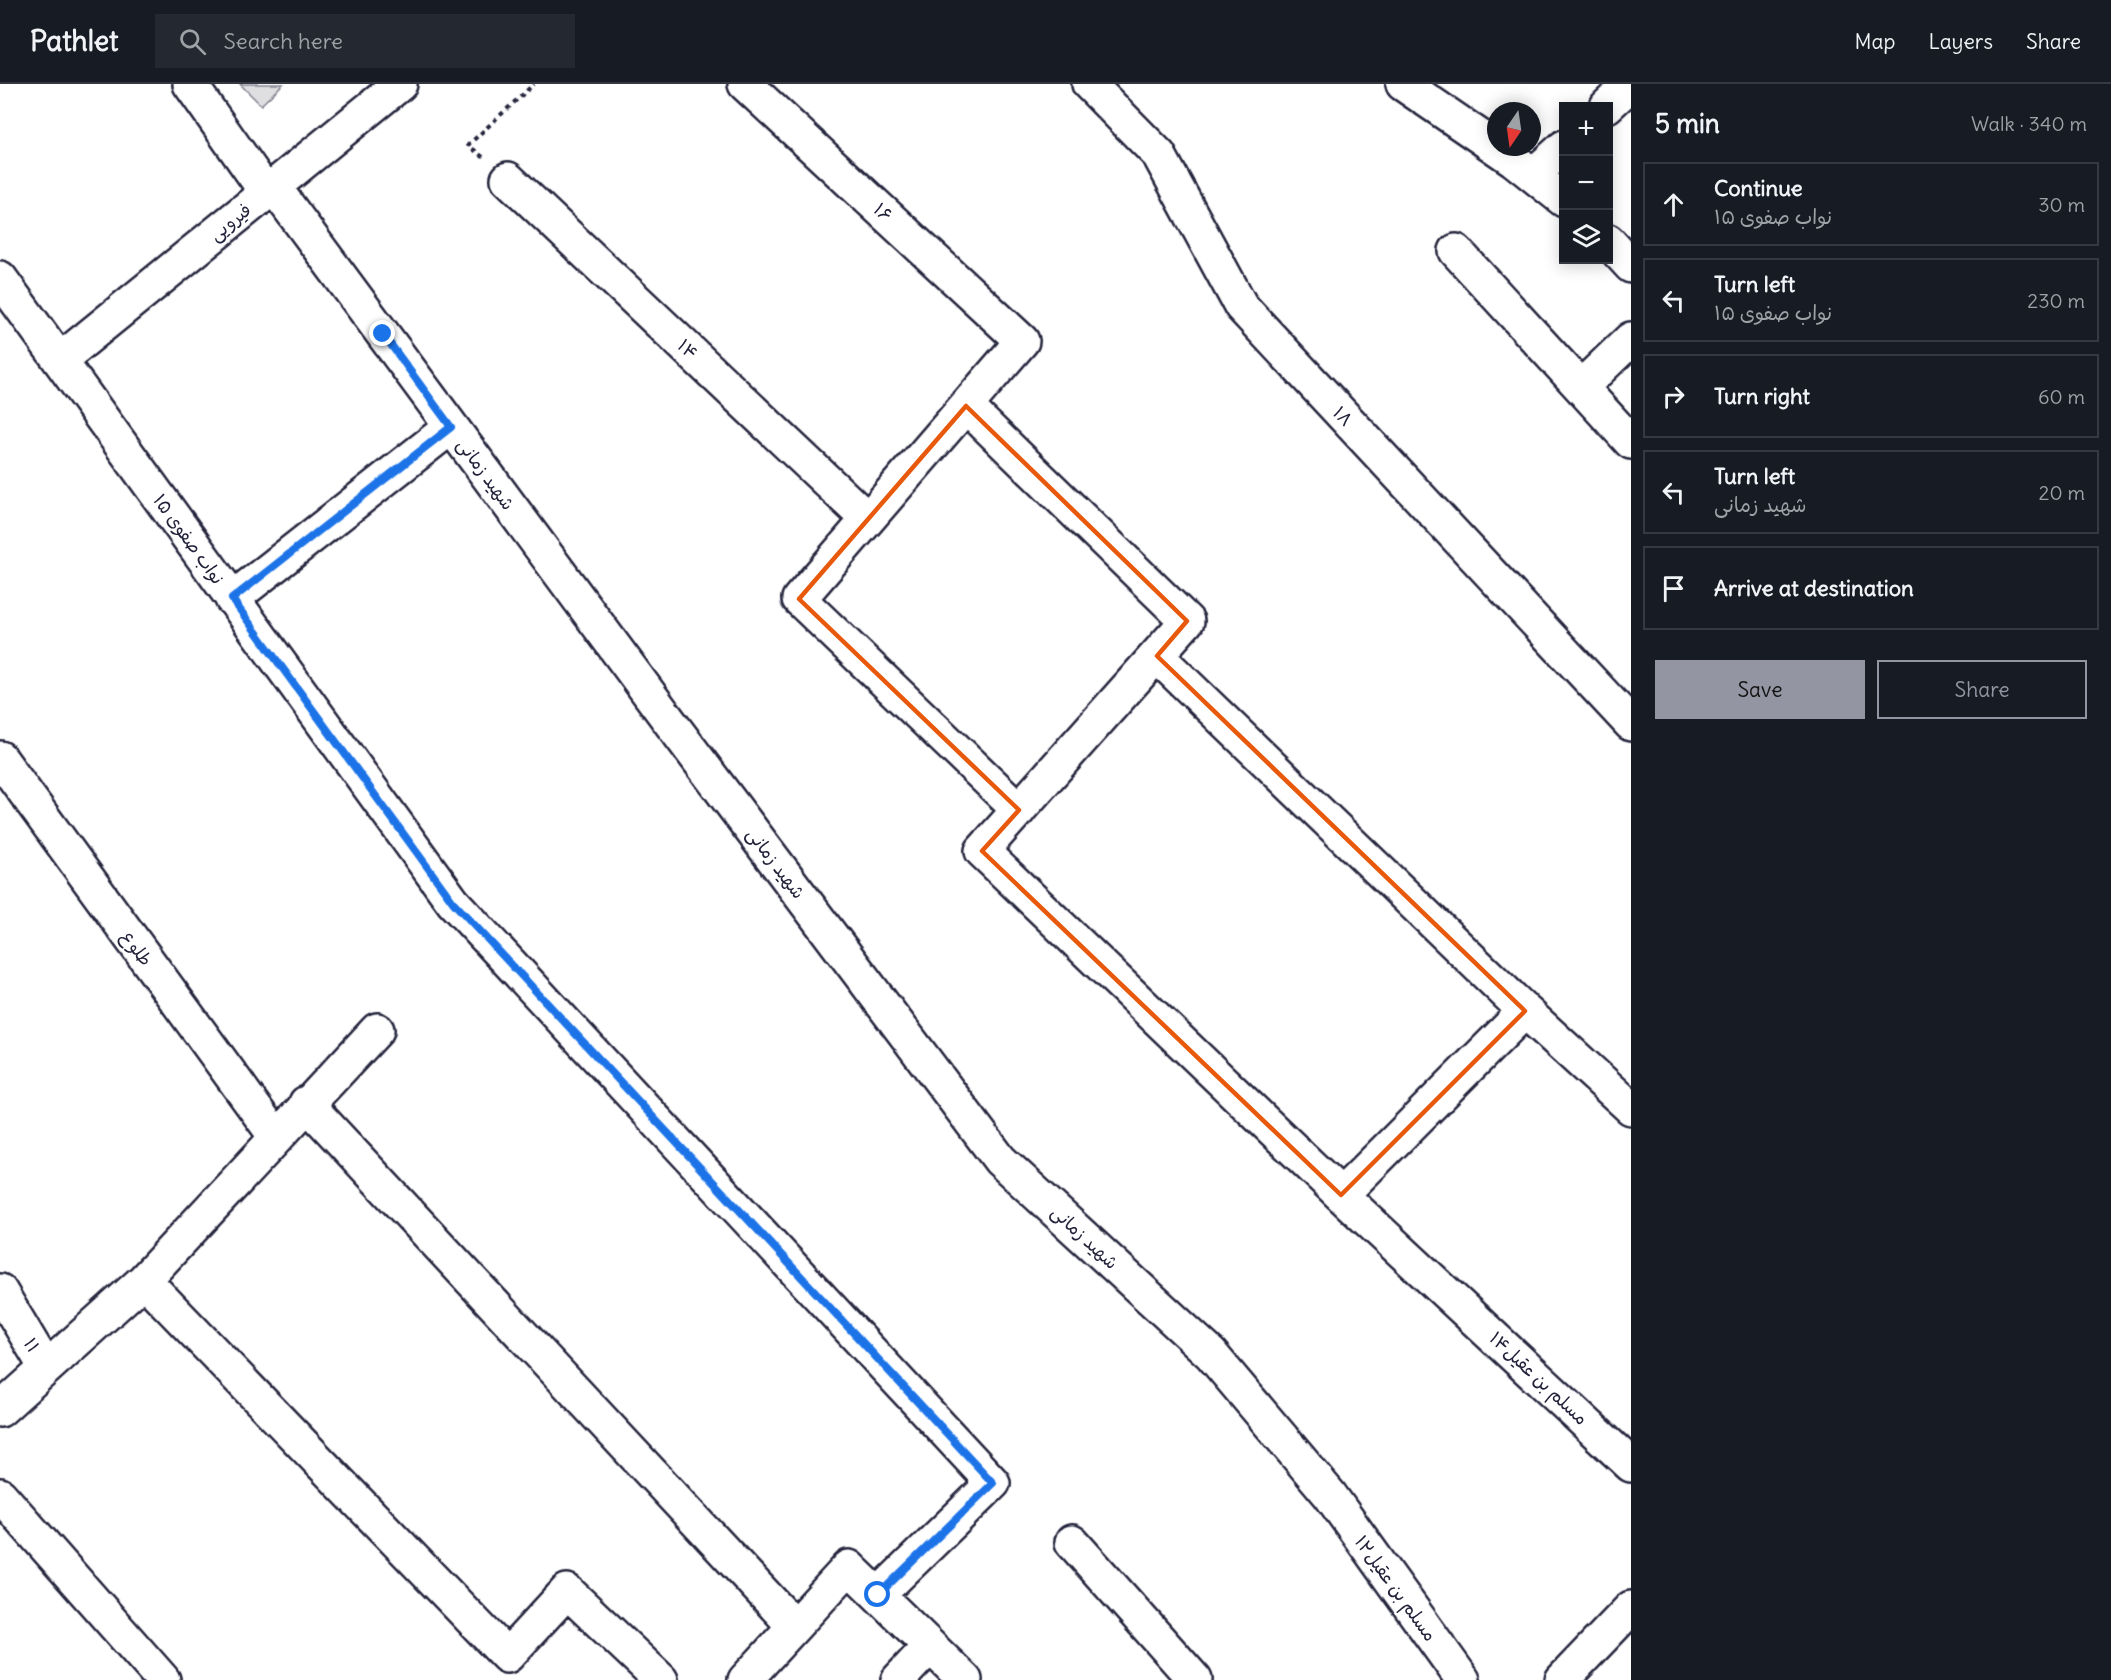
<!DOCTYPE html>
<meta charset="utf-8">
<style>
:root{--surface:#171b24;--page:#242831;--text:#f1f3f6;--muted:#9ea1a6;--line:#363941;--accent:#9495a2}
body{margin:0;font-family:Delius,"Playpen Sans Arabic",sans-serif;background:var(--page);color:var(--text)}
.controls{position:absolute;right:18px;top:18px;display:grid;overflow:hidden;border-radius:0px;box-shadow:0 3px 15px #0003}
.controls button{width:54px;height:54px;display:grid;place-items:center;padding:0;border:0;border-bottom:2px solid var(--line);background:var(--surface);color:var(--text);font:30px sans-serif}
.compass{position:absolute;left:1487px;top:18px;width:54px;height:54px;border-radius:50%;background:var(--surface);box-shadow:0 3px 15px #0003;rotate:193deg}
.stop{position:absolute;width:18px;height:18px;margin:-14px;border:4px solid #1a73e8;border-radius:50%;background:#fff}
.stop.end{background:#1a73e8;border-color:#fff;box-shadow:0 2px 6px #0008}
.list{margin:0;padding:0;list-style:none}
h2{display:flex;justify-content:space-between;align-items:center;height:78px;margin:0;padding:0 24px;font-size:26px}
h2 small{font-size:20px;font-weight:400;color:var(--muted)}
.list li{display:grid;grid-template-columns:39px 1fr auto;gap:18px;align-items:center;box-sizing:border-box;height:84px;margin:0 12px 12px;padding:0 12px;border:2px solid var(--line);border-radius:0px}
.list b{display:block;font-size:22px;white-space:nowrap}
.list p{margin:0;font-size:20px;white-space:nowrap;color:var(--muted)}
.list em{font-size:20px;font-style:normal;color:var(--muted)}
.actions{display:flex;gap:12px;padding:18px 24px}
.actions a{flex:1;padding:14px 0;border:2px solid var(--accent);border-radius:0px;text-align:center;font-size:21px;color:var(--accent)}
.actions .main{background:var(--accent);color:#111}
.icon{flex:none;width:33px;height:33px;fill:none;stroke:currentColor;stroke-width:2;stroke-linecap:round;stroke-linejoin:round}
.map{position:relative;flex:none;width:1631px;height:1596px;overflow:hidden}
header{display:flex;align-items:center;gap:36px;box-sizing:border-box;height:84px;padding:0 30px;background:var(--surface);border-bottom:2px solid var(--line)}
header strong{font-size:28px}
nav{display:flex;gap:33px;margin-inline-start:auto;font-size:21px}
.search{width:420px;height:54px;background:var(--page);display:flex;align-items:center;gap:15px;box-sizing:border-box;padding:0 21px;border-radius:0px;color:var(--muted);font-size:22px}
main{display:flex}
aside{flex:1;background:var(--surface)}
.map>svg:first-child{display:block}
</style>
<header>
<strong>Pathlet</strong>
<div class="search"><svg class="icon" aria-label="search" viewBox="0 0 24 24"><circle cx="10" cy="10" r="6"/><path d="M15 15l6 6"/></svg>Search here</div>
<nav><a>Map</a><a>Layers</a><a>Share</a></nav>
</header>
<main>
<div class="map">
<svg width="1631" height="1596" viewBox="0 0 1631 1596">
<rect width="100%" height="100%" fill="#fff"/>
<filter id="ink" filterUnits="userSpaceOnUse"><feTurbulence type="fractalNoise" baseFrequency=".0167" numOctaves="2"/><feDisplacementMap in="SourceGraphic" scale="12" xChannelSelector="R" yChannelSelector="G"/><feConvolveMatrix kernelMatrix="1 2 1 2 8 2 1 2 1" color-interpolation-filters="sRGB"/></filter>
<g filter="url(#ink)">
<path fill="#dfdfe2" stroke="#80808e" stroke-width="1.5" d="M240 0H283L261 21Z"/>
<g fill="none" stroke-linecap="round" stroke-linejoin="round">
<g stroke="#22223b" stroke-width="38">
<path id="minor" d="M190 0 266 108
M745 0 1022 257 799 515 1019 726
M1089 0 1159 71 1241 222 1631 640
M1403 0 1514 76 1564 116
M1607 22 1631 0
M1533 91 1564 63
M508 95 867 435
M274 103 670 638 1000 1076 1211 1270 1330 1411 1463 1596
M1608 157 1631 182
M1456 167 1631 358
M0 194 453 818 993 1399 878 1511
M60 276 400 0
M1581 303 1631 255
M966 322 1187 537 982 767 1341 1111 1631 1381
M232 515 451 343
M1157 572 1525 927 1631 1024
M0 674 276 1053
M306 1019 794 1542
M1341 1111 1525 927
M144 1196 507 1572 567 1507 661 1596
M0 1207 46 1284
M0 1326 144 1196 377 946
M0 1411 163 1596
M1072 1458 1195 1596
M745 1596 849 1483 965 1596
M898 1596 930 1562
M1562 1596 1631 1524"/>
</g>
<path stroke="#22223b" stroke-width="4" stroke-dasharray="4.5 4.5" stroke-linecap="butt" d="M483 73 468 61 534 0"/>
<use href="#minor" stroke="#fff" stroke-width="33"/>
</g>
</g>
<g fill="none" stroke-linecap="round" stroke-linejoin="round" filter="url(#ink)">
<path stroke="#1a73e8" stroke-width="8" d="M383 250 451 343 232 515 453 818 993 1399 878 1511"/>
</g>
<path fill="none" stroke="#e8590c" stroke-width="4.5" stroke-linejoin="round" d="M966 322 1187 537 1157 572 1525 927 1341 1111 982 767 1019 726 799 515Z"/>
<g text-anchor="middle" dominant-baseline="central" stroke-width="4.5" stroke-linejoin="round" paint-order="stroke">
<g font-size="18" fill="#22223b" stroke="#fff">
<text transform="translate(883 128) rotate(43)">۱۶</text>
<text transform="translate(230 138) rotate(-39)">فیرویی</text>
<text transform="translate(688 265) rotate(43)">۱۴</text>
<text transform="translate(1343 332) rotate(47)">۱۸</text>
<text transform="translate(486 390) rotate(54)">شهید زمانی</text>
<text transform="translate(189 455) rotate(54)">نواب صفوی ۱۵</text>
<text transform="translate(776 779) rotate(53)">شهید زمانی</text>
<text transform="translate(137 864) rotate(54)">طلوع</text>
<text transform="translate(1085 1153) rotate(43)">شهید زمانی</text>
<text transform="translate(32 1261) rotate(59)">۱۱</text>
<text transform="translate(1539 1294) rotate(43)">مسلم بن عقیل۱۴</text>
<text transform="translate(1396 1504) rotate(54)">مسلم بن عقیل۱۲</text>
</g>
</g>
</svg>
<div class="controls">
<button>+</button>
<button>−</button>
<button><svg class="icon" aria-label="layers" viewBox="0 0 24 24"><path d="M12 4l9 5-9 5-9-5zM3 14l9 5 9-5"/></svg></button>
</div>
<svg class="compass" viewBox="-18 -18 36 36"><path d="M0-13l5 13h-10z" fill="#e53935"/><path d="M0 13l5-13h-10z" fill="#9ea1a6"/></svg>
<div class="stop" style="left:878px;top:1511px"></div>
<div class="stop end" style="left:383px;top:250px"></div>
</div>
<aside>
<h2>5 min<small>Walk · 340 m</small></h2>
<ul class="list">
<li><svg class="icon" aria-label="ahead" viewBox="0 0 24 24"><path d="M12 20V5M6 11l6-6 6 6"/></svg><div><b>Continue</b><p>نواب صفوی ۱۵</p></div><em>30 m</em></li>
<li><svg class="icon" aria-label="left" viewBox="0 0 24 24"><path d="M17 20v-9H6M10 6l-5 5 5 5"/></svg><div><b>Turn left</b><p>نواب صفوی ۱۵</p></div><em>230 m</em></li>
<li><svg class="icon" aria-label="right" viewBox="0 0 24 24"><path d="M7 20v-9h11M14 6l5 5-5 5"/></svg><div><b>Turn right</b></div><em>60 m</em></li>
<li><svg class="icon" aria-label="left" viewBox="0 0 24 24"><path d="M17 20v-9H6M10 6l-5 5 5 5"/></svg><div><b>Turn left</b><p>شهید زمانی</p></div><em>20 m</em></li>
<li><svg class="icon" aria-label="arrive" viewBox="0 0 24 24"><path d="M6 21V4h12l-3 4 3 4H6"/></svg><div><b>Arrive at destination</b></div></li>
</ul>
<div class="actions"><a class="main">Save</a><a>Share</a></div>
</aside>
</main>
